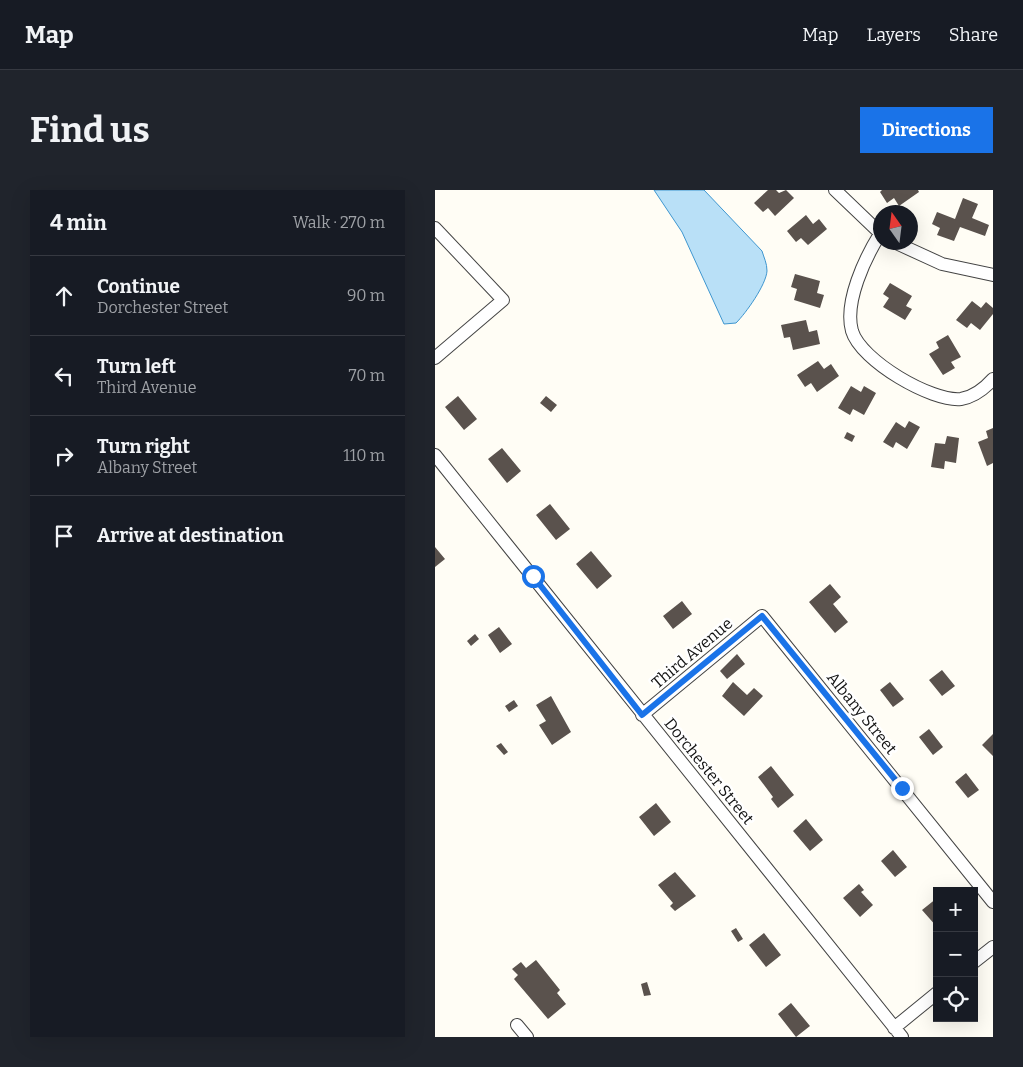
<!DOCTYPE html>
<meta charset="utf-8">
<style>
:root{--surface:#171b24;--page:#20242c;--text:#f1f3f6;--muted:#9ea1a6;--line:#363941;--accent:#1a73e8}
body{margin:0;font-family:Bitter,serif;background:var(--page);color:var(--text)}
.controls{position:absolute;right:15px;bottom:15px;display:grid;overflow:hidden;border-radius:0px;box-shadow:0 5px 20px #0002}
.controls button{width:45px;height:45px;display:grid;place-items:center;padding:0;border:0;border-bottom:1px solid var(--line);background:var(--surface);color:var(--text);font:25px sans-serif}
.compass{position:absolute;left:438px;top:15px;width:45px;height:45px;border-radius:50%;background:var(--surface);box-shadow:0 5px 20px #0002;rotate:346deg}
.stop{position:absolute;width:15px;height:15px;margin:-11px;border:4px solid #1a73e8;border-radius:50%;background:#fff}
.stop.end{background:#1a73e8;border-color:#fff;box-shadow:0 1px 5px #0008}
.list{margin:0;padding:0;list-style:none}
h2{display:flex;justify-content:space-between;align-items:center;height:65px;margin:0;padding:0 20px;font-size:21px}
h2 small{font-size:16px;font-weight:400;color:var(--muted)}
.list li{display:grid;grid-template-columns:32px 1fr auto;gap:15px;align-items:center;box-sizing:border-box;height:80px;padding:0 20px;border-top:1px solid var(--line)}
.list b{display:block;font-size:19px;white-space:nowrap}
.list p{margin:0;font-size:16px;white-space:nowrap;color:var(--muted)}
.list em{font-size:16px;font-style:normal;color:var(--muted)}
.icon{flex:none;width:28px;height:28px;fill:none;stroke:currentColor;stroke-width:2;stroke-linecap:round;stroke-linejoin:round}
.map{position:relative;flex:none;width:558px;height:847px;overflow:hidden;border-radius:0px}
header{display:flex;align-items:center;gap:30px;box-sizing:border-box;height:70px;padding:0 25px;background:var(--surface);border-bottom:1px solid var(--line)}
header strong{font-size:24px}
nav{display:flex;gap:28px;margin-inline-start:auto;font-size:18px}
.intro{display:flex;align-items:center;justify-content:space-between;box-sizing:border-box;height:120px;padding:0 30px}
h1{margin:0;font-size:35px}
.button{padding:12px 22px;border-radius:0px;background:var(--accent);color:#fff;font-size:18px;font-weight:700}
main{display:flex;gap:30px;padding:0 30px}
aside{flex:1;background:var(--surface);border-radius:0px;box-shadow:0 5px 20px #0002}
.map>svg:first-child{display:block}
</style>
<header>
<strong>Map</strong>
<nav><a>Map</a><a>Layers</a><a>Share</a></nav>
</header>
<div class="intro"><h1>Find us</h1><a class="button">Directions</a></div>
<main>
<aside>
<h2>4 min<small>Walk · 270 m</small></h2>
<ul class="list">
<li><svg class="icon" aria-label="ahead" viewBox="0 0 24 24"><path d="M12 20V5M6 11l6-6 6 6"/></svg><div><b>Continue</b><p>Dorchester Street</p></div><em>90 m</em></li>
<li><svg class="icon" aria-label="left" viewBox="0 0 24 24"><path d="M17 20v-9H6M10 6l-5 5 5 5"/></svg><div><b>Turn left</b><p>Third Avenue</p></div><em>70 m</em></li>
<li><svg class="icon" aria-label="right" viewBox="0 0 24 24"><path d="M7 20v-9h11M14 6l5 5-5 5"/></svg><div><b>Turn right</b><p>Albany Street</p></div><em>110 m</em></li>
<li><svg class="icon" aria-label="arrive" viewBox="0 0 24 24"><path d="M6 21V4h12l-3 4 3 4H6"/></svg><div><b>Arrive at destination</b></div></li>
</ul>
</aside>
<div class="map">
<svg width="558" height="847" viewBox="0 0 558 847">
<rect width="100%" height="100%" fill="#fffdf5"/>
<path fill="#b9e0f7" stroke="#3f96cf" d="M219 0H269L327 61C329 68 332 73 332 81 331 95 311 123 301 133L289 134 247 42Z"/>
<path fill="#5a524d" d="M333 0H341L344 3 351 0 359 8 340 26 333 18 328 22 319 13Z
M447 0H483L484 2 464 16 459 8 452 13 445 2Z
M528 8 543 14 537 28 554 35 550 46 525 37 519 51 502 45 505 38 497 34 502 22 520 29Z
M371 25 378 34 384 29 392 39 373 55 366 48 361 52 352 41Z
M360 84 385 91 382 103 389 105 385 118 359 110 362 99 356 97Z
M455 93 477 106 471 116 477 119 470 130 448 117 454 108 448 104Z
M537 111 546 118 551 112 558 118V124L545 140 536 133 532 138 521 130Z
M371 130 374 142 382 140 385 154 358 160 355 147 349 148 346 135Z
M513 145 526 167 516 172 520 178 508 185 494 164 504 158 501 152Z
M383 171 389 179 396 174 404 186 382 202 376 193 370 197 362 185Z
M416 196 426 202 429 196 441 203 429 225 418 219 415 225 403 218Z
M23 206 42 229 29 240 10 217Z
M111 206 122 215 116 222 105 213Z
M474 231 485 237 472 259 461 252 458 258 448 252 461 232 470 238Z
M558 238V273L552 276 543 252 553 248 551 241Z
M412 242 420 246 417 252 409 248Z
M512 246 524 248 521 273 510 271 509 279 496 277 500 253 510 254Z
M67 258 86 281 72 293 53 269Z
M115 314 135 339 121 350 101 325Z
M0 357 10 369 0 377Z
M156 361 177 386 162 399 141 374Z
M395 394 406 407 398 414 413 432 400 443 374 412Z
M247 411 257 424 238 439 228 426Z
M64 437 77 454 65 463 53 445Z
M40 444 44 449 36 456 32 451Z
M302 464 310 474 292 489 285 481Z
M507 480 520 496 507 506 494 490Z
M298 492 312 505 319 498 328 506 309 526 287 506Z
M455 492 469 509 458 517 445 500Z
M116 506 136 542 117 555 104 535 111 531 101 515Z
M79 510 83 516 74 522 70 516Z
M494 539 508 557 498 565 484 547Z
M558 544V566L547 555Z
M66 553 73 562 69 565 61 556Z
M336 576 359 605 343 618 336 609 338 607 323 587Z
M531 583 544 600 533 608 520 592Z
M221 613 236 632 219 646 204 627Z
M371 629 388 650 375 661 358 641Z
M458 660 472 677 460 687 446 671Z
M240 682 261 706 240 721 235 716 238 713 223 695Z
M424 694 429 700 426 702 438 715 425 727 408 708Z
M502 708V737L487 720Z
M301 738 308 749 303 752 296 741Z
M329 743 346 765 331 777 314 755Z
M101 770 125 800 122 803 131 814 113 829 79 789 83 785 77 779 86 772 91 778Z
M212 792 216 805 209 806 206 794Z
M356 813 375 836 361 847 343 824Z"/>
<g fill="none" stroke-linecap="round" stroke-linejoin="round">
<g stroke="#444" stroke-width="14">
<path id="minor" d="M400 0 446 44
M0 38 68 110 0 168
M445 44C430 68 409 112 417 141 426 171 497 212 526 209 539 207 550 198 558 189
M459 52 507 74 558 85
M0 265 467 847
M207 525 327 426 558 712
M539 772 558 757
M82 835 92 847
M459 838 502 803"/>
</g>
<use href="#minor" stroke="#fff" stroke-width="12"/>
</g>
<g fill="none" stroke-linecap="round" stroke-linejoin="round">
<path stroke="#1a73e8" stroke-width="6" d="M98 386 207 525 327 426 467 598"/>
</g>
<g text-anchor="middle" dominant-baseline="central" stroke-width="5" stroke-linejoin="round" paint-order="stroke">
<g font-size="16" fill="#111" stroke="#fff">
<text transform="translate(257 463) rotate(-40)">Third Avenue</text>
<text transform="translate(427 523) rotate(51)">Albany Street</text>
<text transform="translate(274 581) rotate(51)">Dorchester Street</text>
</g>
</g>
</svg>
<div class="controls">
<button>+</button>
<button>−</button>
<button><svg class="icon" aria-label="locate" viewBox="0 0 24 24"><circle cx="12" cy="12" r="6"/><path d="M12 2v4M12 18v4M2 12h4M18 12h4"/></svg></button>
</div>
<svg class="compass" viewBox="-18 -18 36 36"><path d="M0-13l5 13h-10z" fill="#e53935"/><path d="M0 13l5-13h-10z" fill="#9ea1a6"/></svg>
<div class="stop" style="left:98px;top:386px"></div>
<div class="stop end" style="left:467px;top:598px"></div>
</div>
</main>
